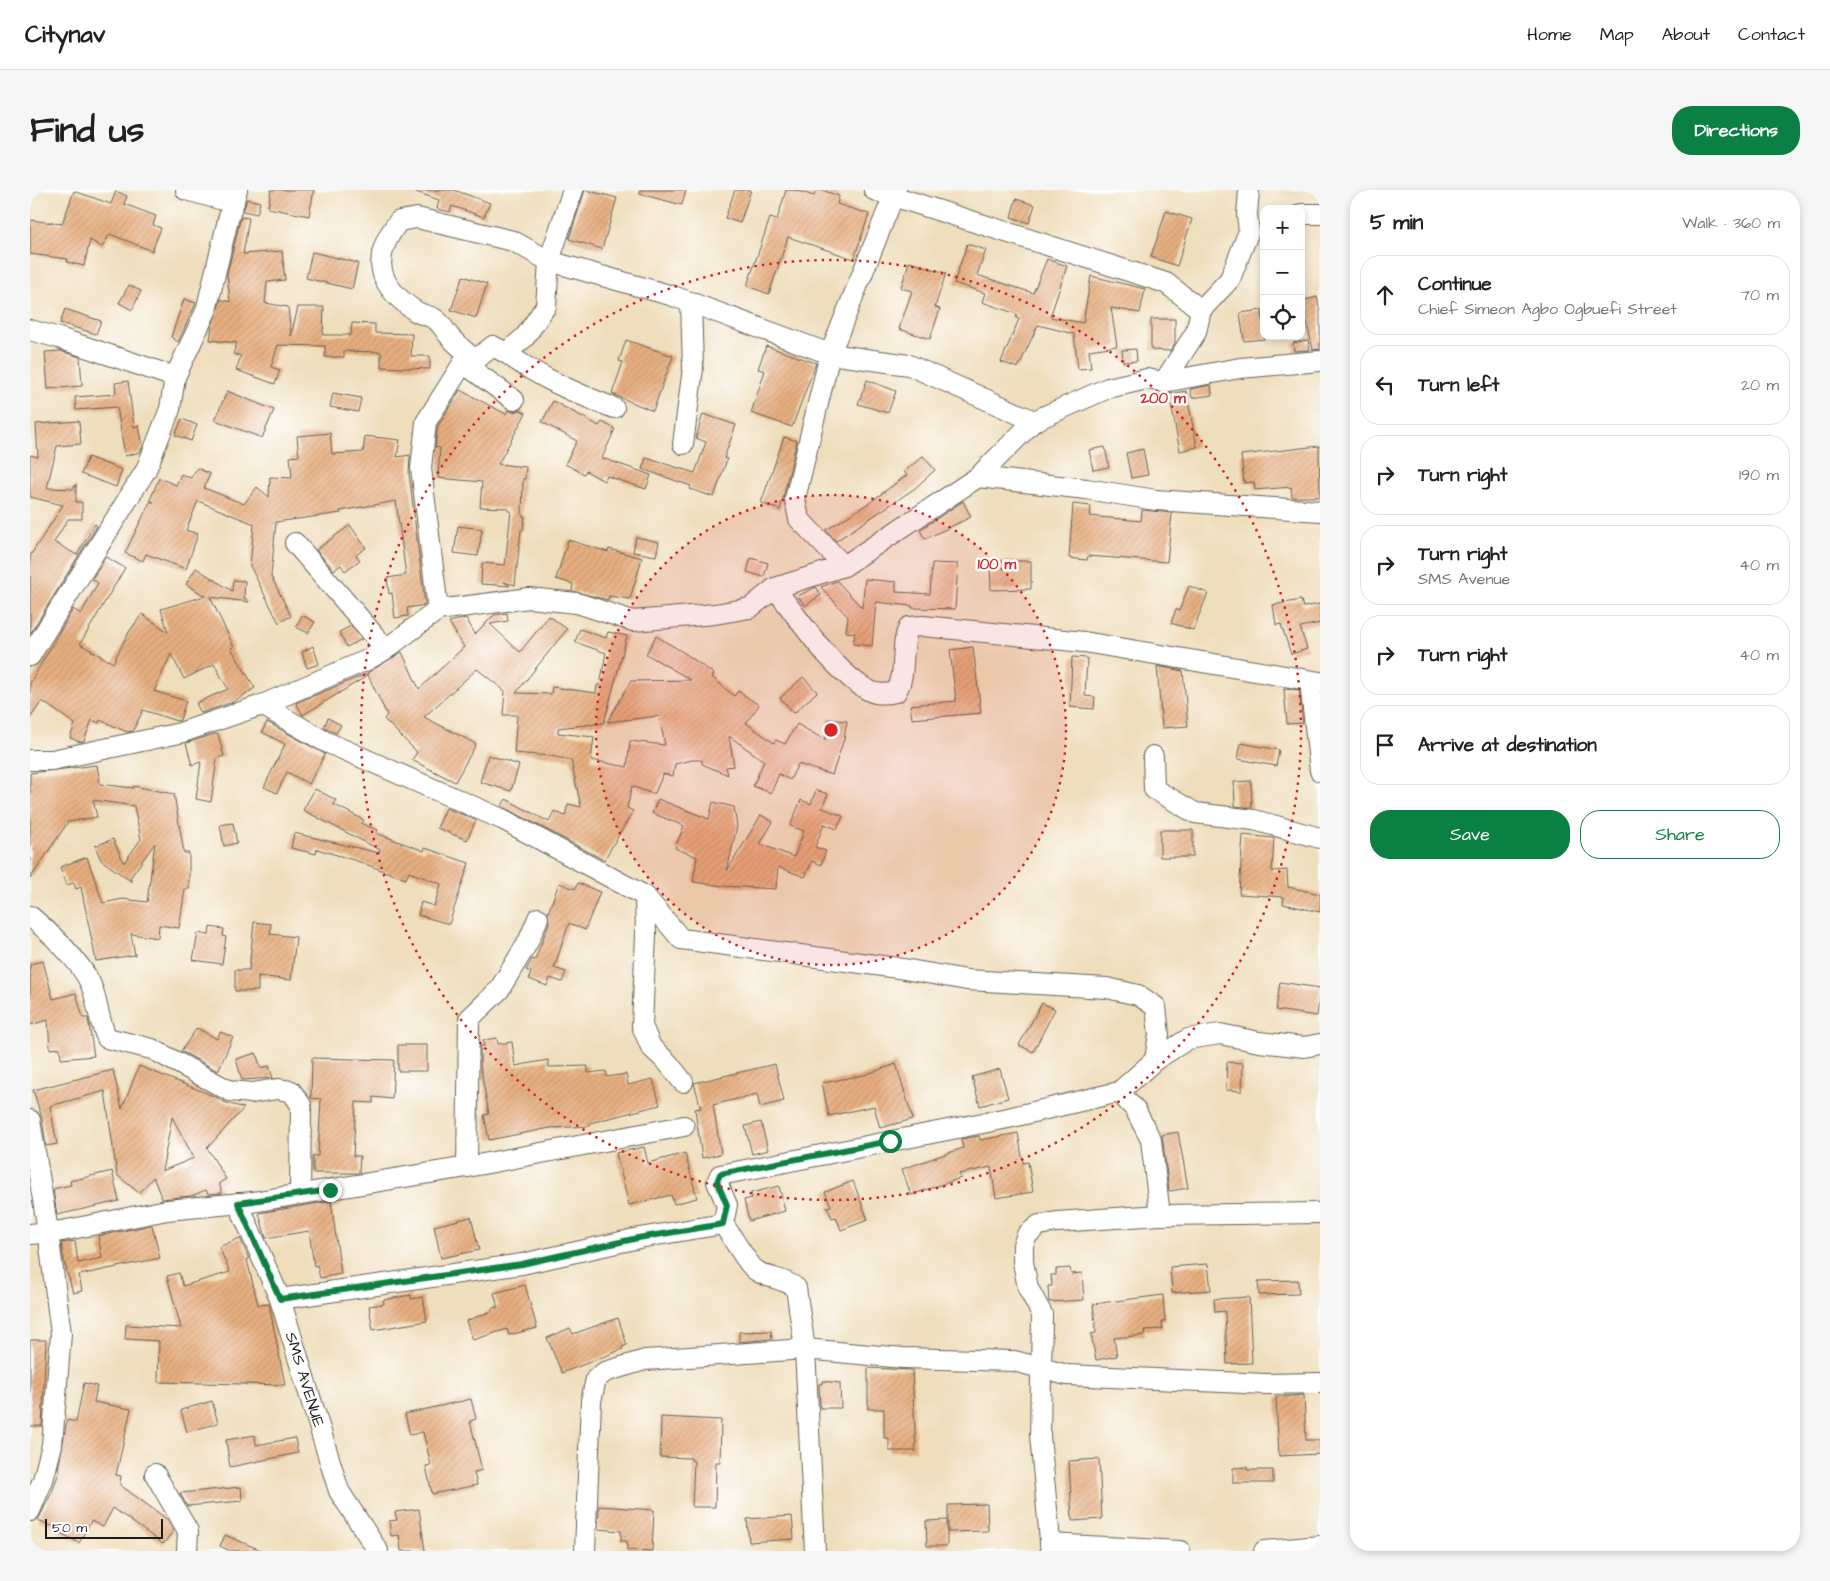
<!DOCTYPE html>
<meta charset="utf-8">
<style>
:root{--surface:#fff;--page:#f6f6f6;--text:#202124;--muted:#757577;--line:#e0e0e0;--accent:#0b8043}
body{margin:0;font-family:"Architects Daughter",sans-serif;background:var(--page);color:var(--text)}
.controls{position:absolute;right:15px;top:15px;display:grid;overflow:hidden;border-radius:10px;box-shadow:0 2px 8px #0003}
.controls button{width:45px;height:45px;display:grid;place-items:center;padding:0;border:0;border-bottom:1px solid var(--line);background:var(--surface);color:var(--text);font:25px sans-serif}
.scale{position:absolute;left:15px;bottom:12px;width:118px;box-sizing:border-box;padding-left:5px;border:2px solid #1c1c1c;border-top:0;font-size:14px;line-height:18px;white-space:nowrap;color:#1c1c1c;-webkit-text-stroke:4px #fff;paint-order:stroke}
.stop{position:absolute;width:15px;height:15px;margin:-11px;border:4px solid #0b8043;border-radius:50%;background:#fff}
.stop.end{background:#0b8043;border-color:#fff;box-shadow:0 1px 5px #0008}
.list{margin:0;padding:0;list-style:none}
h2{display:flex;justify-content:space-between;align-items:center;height:65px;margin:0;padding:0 20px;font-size:21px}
h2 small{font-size:16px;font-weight:400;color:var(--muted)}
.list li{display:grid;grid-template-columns:32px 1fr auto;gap:15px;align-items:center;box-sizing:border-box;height:80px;margin:0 10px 10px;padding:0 10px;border:1px solid var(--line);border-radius:20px}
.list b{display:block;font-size:19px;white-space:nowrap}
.list p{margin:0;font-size:16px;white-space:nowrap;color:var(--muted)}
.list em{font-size:16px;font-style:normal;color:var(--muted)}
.actions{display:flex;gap:10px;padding:15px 20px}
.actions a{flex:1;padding:11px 0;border:1px solid var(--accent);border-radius:20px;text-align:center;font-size:18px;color:var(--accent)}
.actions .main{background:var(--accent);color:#fff}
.icon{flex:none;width:28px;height:28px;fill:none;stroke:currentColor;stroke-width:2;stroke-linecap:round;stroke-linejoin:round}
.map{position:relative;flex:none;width:1290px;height:1361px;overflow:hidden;border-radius:20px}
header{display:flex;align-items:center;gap:30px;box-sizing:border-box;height:70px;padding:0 25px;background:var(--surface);border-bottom:1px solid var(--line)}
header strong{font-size:24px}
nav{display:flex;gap:28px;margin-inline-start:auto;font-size:18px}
.intro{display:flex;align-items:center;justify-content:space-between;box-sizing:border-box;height:120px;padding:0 30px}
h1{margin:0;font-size:35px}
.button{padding:12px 22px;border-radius:20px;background:var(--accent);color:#fff;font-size:18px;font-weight:700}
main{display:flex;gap:30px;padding:0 30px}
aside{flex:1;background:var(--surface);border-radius:20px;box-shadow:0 2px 8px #0003}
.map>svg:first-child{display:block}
</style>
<header>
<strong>Citynav</strong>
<nav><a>Home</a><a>Map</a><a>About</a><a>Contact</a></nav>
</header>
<div class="intro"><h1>Find us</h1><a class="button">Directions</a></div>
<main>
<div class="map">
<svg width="1290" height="1361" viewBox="0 0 1290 1361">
<defs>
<pattern id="building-hatch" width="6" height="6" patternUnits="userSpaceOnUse" patternTransform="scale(1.25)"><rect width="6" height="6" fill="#e7af80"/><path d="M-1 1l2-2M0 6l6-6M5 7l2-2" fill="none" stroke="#c6966e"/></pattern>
</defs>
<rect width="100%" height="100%" fill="#fff"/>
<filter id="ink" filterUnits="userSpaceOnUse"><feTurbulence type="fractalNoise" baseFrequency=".02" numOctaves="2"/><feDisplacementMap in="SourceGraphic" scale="10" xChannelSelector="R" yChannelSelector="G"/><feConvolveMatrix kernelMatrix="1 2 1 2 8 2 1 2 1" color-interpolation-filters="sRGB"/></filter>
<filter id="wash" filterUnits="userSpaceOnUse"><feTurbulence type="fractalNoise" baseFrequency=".0096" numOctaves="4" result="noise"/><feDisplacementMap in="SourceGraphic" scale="20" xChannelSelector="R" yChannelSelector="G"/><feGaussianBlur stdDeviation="1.12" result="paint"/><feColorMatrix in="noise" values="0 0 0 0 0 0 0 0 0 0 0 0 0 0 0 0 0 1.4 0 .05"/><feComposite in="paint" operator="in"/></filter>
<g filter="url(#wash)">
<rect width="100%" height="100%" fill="#efdebc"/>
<g id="blocks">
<path fill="url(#building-hatch)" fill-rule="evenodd" d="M241 0H284L279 26 238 18Z
M386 0H424L460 13 454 27 422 16 420 22 407 19 409 10 386 2Z
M555 0 587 8 572 59 539 49Z
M610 0H656L652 15 610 4Z
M705 0H721L710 33 695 28Z
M756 0H765L784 6 786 0H792L809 6 807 14 839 24 824 69 758 47 739 104 717 96 740 28 747 30Z
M44 1 81 14 86 1 97 6 94 14 126 26 123 35 131 38 122 61 80 44 72 57 60 50 54 76 37 72 38 69 0 64V30L32 34Z
M217 9 230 12 227 24 213 21Z
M986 9 1005 15 999 33 981 27Z
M1136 21 1162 29 1147 76 1121 67Z
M211 27 219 28 213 64 252 61 255 90 237 92 235 113 258 117 261 146 268 117H294L293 145H321L322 133 345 134V143L382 144 381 166H400V179L351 177V162L314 161V167H295V156L248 155 241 177 250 180 245 194 206 180 211 166 203 164 207 153 180 150 182 136 191 109 200 112 197 84Z
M937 54 956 60 947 85 1003 103 1017 69 1037 76 1020 127 1053 133 1061 86 1115 99 1110 123 1081 118 1087 156 1059 160 1061 178 1048 179 1044 144 1008 135 988 178 971 172 989 129 986 128 987 124 952 112 955 103 924 93Z
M282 62 328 73 322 99 276 88Z
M879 72 916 83 905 117 910 119 900 149 869 139 882 101 871 98Z
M433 86 457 94 446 128 421 120Z
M99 95 111 101 102 120 89 113Z
M1287 107 1290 121V159L1283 160 1272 111Z
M154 109 166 113 148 152 141 147Z
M35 119 71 131 66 144 30 133Z
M1232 120 1234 149 1214 151 1210 123Z
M1121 129H1145V153L1140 161 1121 160Z
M596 150 643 166 623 221 582 204 593 172 589 171Z
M1278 150 1280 160 1264 161 1263 153Z
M736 156 786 173 762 237 721 223 735 181 728 179Z
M1106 159 1107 171 1093 172 1092 160Z
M30 161 50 167 52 196 18 199 15 162Z
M837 190 866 201 858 223 828 214Z
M98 191 104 237 109 236 113 256 110 262 95 266 87 217 46 220 45 207 86 204 85 193Z
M1181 195 1182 205 1162 208 1160 199Z
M430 200 476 224 478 220 483 222 490 220 496 223 468 274 496 277 495 289H493L492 326H495L493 340H491L485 395 474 392 480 396 451 394 452 373 475 375 481 321H478V318L450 317 452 292 408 288 410 258 405 257 408 236Z
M197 201 244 220 232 248 185 230Z
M1156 201 1167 257 1150 261 1139 204Z
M303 203 331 208 328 222 300 217Z
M523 211 569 236 572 232 585 239 572 268 621 285 616 299 577 286 574 291 556 281 554 284 535 274 547 251 512 232Z
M673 224 706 235 694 268 697 269 684 307 660 299 661 296 612 279 616 268 665 283 676 252 666 248Z
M152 229 167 235 161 251 145 245Z
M49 231 51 254 27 256 17 298 43 299 46 294V312H52V329H38L24 352 47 365 65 334 67 336 0 444V366L33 315 0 307V265L8 267 6 234Z
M300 243 302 264 333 262 335 246 370 250 367 267 380 265 379 283 395 415 377 418 378 426 365 428 362 403 359 404 357 388 376 385 366 311 310 321 311 323 246 332 241 386 261 426 249 433 220 376 224 334 168 311 156 340 168 344 156 379 116 364 113 371 95 363 120 312H124L120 310 129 288 146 295 151 284 161 288 167 278 180 284 174 298 214 314 227 297 239 307 240 287 262 288 260 267 269 266 267 246Z
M754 247 767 251 750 320 731 313Z
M1289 256 1290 307H1262L1261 297 1225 300 1224 292 1214 293 1211 265Z
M1075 257 1079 277 1063 280 1059 260Z
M1113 259 1118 285 1101 288 1096 263Z
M893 266 905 280 884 299 806 351 796 340 839 313 877 285 874 282Z
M58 267 92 280 86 297 51 284Z
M933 311 941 327 895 349 890 340Z
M1043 314 1061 316 1060 326 1111 331 1112 320 1142 323 1137 372 1058 366 1057 370 1039 368Z
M320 335 336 358 326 365 330 370 315 381 311 375 304 380 286 360Z
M428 336 452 339 448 366 424 363Z
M606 347 629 352 626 366 603 362Z
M538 350 578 362 579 359 612 368 600 409 579 406 578 410 542 401 543 394 526 389Z
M76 367 95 378 50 454 83 473 99 442 112 424 138 442 131 419 175 406 156 394 166 378 202 401 203 390 215 391 214 408 219 412 180 407 204 457 201 458 225 498 203 512 171 523 166 513 198 499 184 474 154 489 141 464 124 501 156 511 150 530 147 531 113 520 103 541 97 542 70 530 69 533 62 530 54 551 50 552 40 548 45 534 12 511 0 528V493L43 419 51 424 68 393 62 389Z
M721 368 738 373 734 387 717 382Z
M960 371H1001V399L961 400Z
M902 373 928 374 925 419 882 418V416L846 412 842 456 823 454 825 443 816 442 818 427 791 397 807 391 832 418 835 389 866 392V402L900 404Z
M1159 396 1178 403 1163 440 1141 433 1146 419 1149 421Z
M786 397 791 405 775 416 768 406Z
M1271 410 1273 417 1290 414V433L1270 437 1277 459 1261 464 1251 434 1246 435 1243 415Z
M477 423 478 431 460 434 490 462 519 426 537 439 486 503 521 504 522 497 566 503 567 495H570L576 463 545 452 550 439 576 448 578 442 597 446 574 533 528 538V543L564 547 561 570 597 577 600 551 635 555 629 526 577 532 601 491 661 490 616 464 626 446 656 464 684 484 682 487 704 506 708 501 729 515 716 533 744 553 746 550 755 554 767 534 795 550 798 529 817 531 814 549 802 585 768 574 760 590 749 584 741 603 723 596 734 571 699 546 704 576 696 577 698 585 672 574V570H662L645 574 643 586 633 584 625 603H620L602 596 597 618 603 621 574 670 472 616 476 609 519 632 524 621 535 626 538 614 551 617 541 570 520 566 484 563 487 525H473L475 501 447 479 394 527 446 554 425 592 382 570 387 562 354 529 357 525 337 483 372 462 389 499 434 457 419 432 436 428 445 444 464 425Z
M272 425 285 432 278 443 266 437Z
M321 436 332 449 317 457 309 442Z
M283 456 289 474 277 478 272 462Z
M943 457 951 523 882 529 880 515 926 511 920 460Z
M1042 467 1057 468 1055 506 1065 507 1064 519 1040 517Z
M1127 476 1153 481 1158 536 1132 538Z
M336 484 337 486 273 525 266 513Z
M773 487 787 502 764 523 750 508Z
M1254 499 1269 500 1273 533 1257 534Z
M298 528 311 535 306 543 294 537Z
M237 532 295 564 279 594 257 582 247 603 234 597 255 554 232 542Z
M185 544H188L194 566 187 568 181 612 166 609 171 572 162 575 156 553Z
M1211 553 1249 560 1246 576 1208 569Z
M458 565 489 575 481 601 450 592Z
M67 575 70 594 103 598V596L144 604 154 663H159V699H155L149 738 129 735 128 748 101 744 105 765 66 771 51 697 46 699 44 693 37 695 30 677 57 667 73 713 93 709 117 712 125 653 100 688 102 692 71 670 65 656 83 649 94 673 111 649 104 616 63 610 67 627 38 632 0 689V583Z
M1221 591 1222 618 1205 616 1204 592Z
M285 599 306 610 303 614 334 630 332 634 348 640 346 643 394 661 395 658 439 673 419 734 388 725 391 712 404 716 411 694 379 682 376 689 327 671 287 659 286 664 261 658 264 643 349 663 350 660 273 620Z
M786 600 798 604 792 618 813 626 807 639 794 634 785 657 796 661 791 675 782 671 775 687 748 677 746 699 693 696 663 692 667 667 645 658 654 636 622 623 628 609 679 629 683 612 704 617 707 636 697 681 731 625 743 632 730 654 764 667 774 641 760 636 771 610 781 614Z
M416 618 446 630 437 650 407 638Z
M203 633 207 653 194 656 190 635Z
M1130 640H1163V667H1130Z
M1213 645 1244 648 1242 681 1257 680 1258 697 1290 704V722L1253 714 1254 707 1209 704Z
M529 693 545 699 548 693 570 702 555 740 539 733 524 778 536 782 532 792 520 788 517 796 499 789 501 782 496 780 502 769 505 770 519 733 518 723Z
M224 732 241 734 240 744 266 747 261 790 228 786V801H205V780H219Z
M180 737 194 739 193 746 196 747 192 774 163 770 168 743 179 745Z
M13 771 23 809 46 803 53 828H58L64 866 31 869 30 858 20 859 18 830 0 835V774Z
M1250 792 1290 798 1287 826 1246 820Z
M1012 813 1025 819 1003 862 989 855Z
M167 838 187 849 190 842 203 847 188 881 151 861Z
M467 848 468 854 482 852 485 876 518 870 519 877 558 876V883L576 881 577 887 596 884 598 895 623 889 630 915 560 933V936L520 938 459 950 454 925 459 924 450 875V856H454L453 850Z
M368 855H397V881H368Z
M226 863 231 878 239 876 243 888 212 890 206 869Z
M282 868 364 870 362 909 343 907V913L326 912 323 966H330L329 983H283V966H288L291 909 281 908Z
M1197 872 1213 873 1212 901 1196 900Z
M745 874 754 911 730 917 727 904 683 915 691 964 672 968 665 919 671 918 664 893Z
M866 874 883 929 850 938 844 916 799 926 792 893 834 885Z
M109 876 186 907 194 912 214 918 177 958 196 989 189 993 192 1003 178 1004 176 1000 161 1006 132 1009 123 987 109 1003 87 985 75 901 20 916 27 954 16 956 12 928 3 900 83 880 92 919ZM142 927 164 968 132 981Z
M970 879 978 908 950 916 942 887Z
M731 932 738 960 722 964 715 936Z
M1148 942 1158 998 1139 1001 1132 945Z
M988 943 993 973 998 972 1003 1002 966 1008 961 977 929 984 931 988 881 1005 872 979 933 958 931 949 949 946 950 950Z
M614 957 618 973 655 963 667 1008 644 1014 641 1005 599 1015 586 963Z
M82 981 89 1011 27 1025 23 999 41 995 40 991Z
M823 991 838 1030 811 1040 806 1027 802 1028 797 1017 801 1016 795 1002Z
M749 996 755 1021 719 1031 714 1010 722 1008 721 1003Z
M301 1011 311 1084 290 1088 287 1075 284 1076 279 1041 236 1048 229 1023Z
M441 1027 449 1060 411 1068 404 1036Z
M122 1035 130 1068 49 1085 52 1101 43 1103 34 1071 31 1053 45 1051 48 1073 72 1068 68 1046Z
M210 1048 219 1069 217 1070 228 1115 239 1114 255 1195 128 1192 129 1151 95 1149 96 1135 151 1138 137 1086 149 1083 153 1096 200 1082 189 1057Z
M1178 1074 1181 1100 1142 1103 1140 1077Z
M1040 1078 1041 1084 1052 1083 1054 1110 1019 1112 1018 1096H1022L1021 1085H1026V1079Z
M1268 1090 1269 1104 1229 1105 1228 1091Z
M495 1095 507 1138 479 1145 477 1139 443 1150 436 1131 462 1121V1118L468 1117 464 1103Z
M381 1105V1109L393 1107 397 1131 343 1140 339 1116 354 1114 353 1110Z
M1133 1105 1135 1131H1132L1133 1139 1114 1140 1115 1145 1084 1148 1087 1166 1066 1170 1061 1144 1066 1143 1063 1114Z
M1219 1107 1222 1173 1197 1174 1195 1121 1185 1122 1184 1109Z
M588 1128 597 1155 592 1157 593 1159 532 1183 517 1148 540 1138 543 1144Z
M741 1141 742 1149 709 1152V1142Z
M0 1150H16L12 1236H0Z
M838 1178 882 1180 886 1261H859V1248H854V1219H838Z
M792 1191 810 1193 811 1218H790L789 1194H792Z
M54 1193 67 1196 64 1212 101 1219 86 1285 91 1286 90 1295 138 1330 144 1340 133 1354 83 1318 73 1337 61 1331 49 1353 25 1340 27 1338 8 1330 22 1302 30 1279H28L37 1230 46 1232Z
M1274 1205 1276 1250H1290V1264L1249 1266 1246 1207Z
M441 1209 446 1229 440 1231 452 1280 444 1282 447 1295 402 1304 396 1276 401 1275 393 1242 380 1245 375 1224Z
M182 1211 188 1233 157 1242 151 1220Z
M631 1227 691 1230 690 1272H686L685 1317H662L664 1271 661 1270V1268L630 1267Z
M225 1245 226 1255 265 1248 268 1263 200 1277 196 1250Z
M1069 1269 1072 1329 1042 1331 1039 1271Z
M1217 1277V1280H1243V1293H1203V1278Z
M211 1297 212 1311 157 1316 150 1303Z
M957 1314 958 1341 918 1342V1315Z
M569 1316 624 1320 622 1361 597 1360V1351H591V1341L568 1339Z
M389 1319 395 1361H371L369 1345 361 1346 359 1331 367 1330 365 1322Z
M762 1326 764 1349 719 1352 717 1329Z
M917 1330V1356H897L896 1331Z
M195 1345 233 1361H200L190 1356Z"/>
</g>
</g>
<g filter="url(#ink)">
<use href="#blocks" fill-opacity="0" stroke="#666054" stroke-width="1"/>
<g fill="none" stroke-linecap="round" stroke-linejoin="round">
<g stroke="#666054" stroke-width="22">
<g id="minor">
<path d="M156 0 204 13"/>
<path d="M844 0 1136 93 1171 120"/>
<path d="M1271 24H1290"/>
<path d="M0 140 29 148 145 187"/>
<path d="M476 163C510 188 545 203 584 218"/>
<path d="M445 170C437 163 427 155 420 147 414 140 412 134 405 129 399 125 390 125 384 120 346 94 341 67 369 31L387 28 483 51 519 71 643 106 800 164 879 175 1004 231"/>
<path d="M433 173 484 210"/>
<path d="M1134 192 1166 142 1171 120 1200 89 1219 41 1217 25 1219 0"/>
<path d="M653 254 663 178 661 112"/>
<path d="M948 287 1056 299 1126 310 1290 321"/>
<path d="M265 353 356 459"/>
<path d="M814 376 769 329 765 309 800 164 866 0"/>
<path d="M745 398C768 428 805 484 840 501 848 505 857 504 866 502 878 482 869 457 879 437L893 436 1054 452 1290 492"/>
<path d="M408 420 391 278 396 232 433 173 445 170 463 156 476 163 495 147 516 116 519 71 543 0"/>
<path d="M0 466 116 280 140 219 145 187 176 121 198 30 207 0"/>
<path d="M1280 492 1290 581"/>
<path d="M232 515 294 551 474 630 615 706 651 749 868 778 937 790 1077 798 1108 805 1126 817 1129 844 1125 870"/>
<path d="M1123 566 1124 599 1165 623 1224 630 1290 648"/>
<path d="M0 570H22L150 543 232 515 337 470 356 459 408 420 499 408 547 413 603 431 685 424 720 418 745 398 814 376 948 287 1004 231 1078 198 1117 189 1134 192 1210 178 1290 171"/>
<path d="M615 706 616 744 612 836 621 857 638 873 653 892"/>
<path d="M0 726C20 743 55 775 63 800 68 816 69 832 77 848L122 859 200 901 222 903 247 899 261 901 271 915 270 1004"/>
<path d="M1089 902 1105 919 1121 950 1130 1025"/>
<path d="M0 930 18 1041 31 1144 22 1255 13 1290 0 1321"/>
<path d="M437 977 439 829 469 800 498 752 508 728"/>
<path id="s1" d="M208 1013 250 1109 309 1301 348 1361"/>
<path d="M0 1044 32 1041 137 1020 222 1012 437 977 654 936"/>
<path d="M250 1109 492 1074 609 1048 693 1034"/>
<path d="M125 1284 158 1341 157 1361"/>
<path d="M1020 1354 1150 1361"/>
<path d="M555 1361 561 1211 566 1189 575 1182 615 1170 775 1159 873 1168 984 1171 1037 1185 1236 1194 1290 1193"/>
<path d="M785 1361 775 1159 766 1098C754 1088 739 1089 727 1081 719 1077 700 1043 693 1034L697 1015 687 992 690 985 978 928 1089 902 1125 870 1158 849 1190 844 1229 852 1274 857 1290 854"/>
<path d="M1021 1361 1010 1246 1012 1124 998 1098 993 1072V1055L997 1045 1009 1035 1027 1032 1130 1025 1290 1023"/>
<path d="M1234 1361 1290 1356"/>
</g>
</g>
<use href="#minor" stroke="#fff" stroke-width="20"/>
</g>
</g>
<g fill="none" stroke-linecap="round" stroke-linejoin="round" filter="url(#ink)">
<path stroke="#0b8043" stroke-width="6" d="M300 1000 208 1013 250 1109 492 1074 608 1048 693 1034 697 1015 687 992 690 984 860 951"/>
</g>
<circle cx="801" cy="540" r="235" fill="#d62828" fill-opacity=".12"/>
<g fill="none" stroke="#d62828" stroke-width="2.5" stroke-dasharray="2.5 5">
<circle cx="801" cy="540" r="235"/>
<circle cx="801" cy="540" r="470"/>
</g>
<g text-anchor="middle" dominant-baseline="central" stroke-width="5" stroke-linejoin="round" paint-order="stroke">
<g font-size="16" fill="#1c1c1c" stroke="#fff">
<text stroke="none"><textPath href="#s1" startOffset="189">SMS AVENUE</textPath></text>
</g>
</g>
<circle cx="801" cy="540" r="8" fill="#d62828" stroke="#fff" stroke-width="2.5"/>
<g font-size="15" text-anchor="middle" font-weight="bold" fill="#d62828" stroke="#fff" stroke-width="5" stroke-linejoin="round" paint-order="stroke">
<text x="1133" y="213">200 m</text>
<text x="967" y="379">100 m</text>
</g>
</svg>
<div class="controls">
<button>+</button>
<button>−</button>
<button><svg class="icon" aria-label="locate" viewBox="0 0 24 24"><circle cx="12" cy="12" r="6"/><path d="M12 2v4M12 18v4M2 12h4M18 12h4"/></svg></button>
</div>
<div class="scale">50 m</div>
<div class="stop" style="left:860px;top:951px"></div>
<div class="stop end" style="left:300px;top:1000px"></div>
</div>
<aside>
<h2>5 min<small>Walk · 360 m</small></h2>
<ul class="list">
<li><svg class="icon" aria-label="ahead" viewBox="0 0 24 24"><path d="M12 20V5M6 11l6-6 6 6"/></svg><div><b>Continue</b><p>Chief Simeon Agbo Ogbuefi Street</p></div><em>70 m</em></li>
<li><svg class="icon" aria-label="left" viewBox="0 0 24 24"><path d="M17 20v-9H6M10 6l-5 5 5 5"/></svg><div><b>Turn left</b></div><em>20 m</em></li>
<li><svg class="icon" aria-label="right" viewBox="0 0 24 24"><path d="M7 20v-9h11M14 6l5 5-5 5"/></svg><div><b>Turn right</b></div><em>190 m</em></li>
<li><svg class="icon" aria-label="right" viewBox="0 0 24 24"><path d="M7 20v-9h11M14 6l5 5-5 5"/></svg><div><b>Turn right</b><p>SMS Avenue</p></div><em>40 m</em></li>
<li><svg class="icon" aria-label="right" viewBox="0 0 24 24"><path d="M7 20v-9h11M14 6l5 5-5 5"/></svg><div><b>Turn right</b></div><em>40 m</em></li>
<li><svg class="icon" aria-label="arrive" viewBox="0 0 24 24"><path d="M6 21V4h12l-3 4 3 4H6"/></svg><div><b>Arrive at destination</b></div></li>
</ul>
<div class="actions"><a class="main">Save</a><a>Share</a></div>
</aside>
</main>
